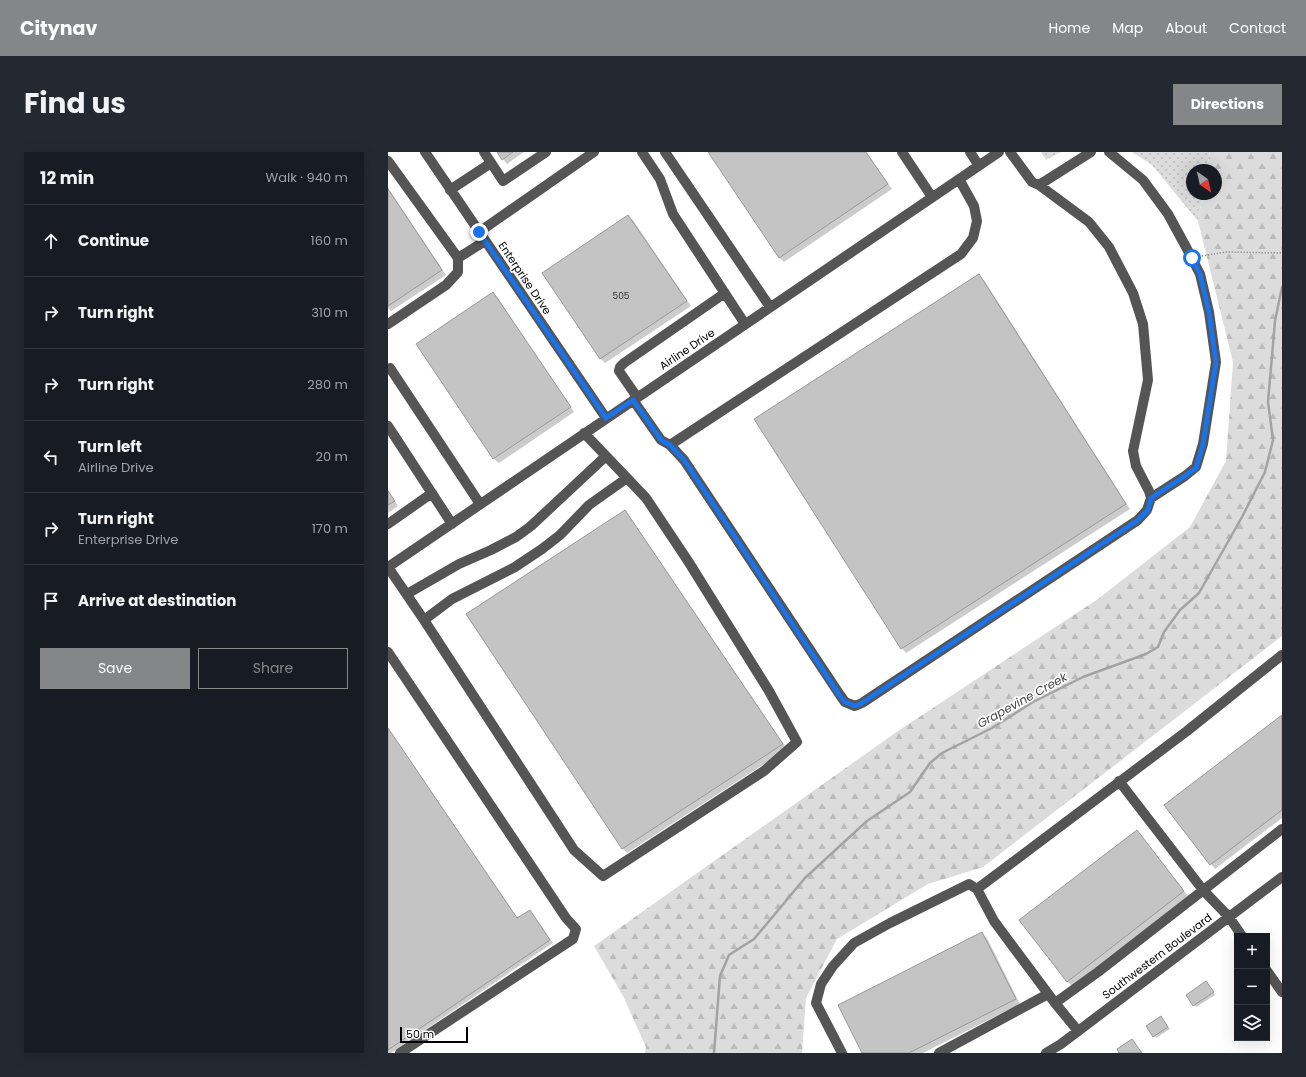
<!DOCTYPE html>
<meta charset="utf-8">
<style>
:root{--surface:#171b24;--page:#242831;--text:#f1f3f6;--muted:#9ea1a6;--line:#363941;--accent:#858687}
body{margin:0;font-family:Poppins,sans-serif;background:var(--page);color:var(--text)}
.controls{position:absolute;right:12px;bottom:12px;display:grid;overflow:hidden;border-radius:0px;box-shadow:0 4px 16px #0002}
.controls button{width:36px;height:36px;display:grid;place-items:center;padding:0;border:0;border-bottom:1px solid var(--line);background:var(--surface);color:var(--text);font:20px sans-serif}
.compass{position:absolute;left:798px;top:12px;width:36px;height:36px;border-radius:50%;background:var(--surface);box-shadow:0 4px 16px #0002;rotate:146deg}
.scale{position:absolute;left:12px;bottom:10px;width:68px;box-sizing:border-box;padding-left:4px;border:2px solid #000;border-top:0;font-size:11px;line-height:14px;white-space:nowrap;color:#000;-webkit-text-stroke:3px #fff;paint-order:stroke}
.stop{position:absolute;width:12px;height:12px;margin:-9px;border:3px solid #1a73e8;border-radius:50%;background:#fff}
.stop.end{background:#1a73e8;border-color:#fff;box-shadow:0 1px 4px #0008}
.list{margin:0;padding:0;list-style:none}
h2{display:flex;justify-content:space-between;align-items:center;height:52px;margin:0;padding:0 16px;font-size:17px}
h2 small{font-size:13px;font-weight:400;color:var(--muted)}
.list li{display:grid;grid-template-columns:26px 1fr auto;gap:12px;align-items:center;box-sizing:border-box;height:72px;padding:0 16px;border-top:1px solid var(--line)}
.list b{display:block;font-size:15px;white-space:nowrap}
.list p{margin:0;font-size:13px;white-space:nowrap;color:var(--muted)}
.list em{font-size:13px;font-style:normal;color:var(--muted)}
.actions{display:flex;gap:8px;padding:12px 16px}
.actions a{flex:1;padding:9px 0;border:1px solid var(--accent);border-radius:0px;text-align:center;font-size:14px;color:var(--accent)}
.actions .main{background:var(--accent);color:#fff}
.icon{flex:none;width:22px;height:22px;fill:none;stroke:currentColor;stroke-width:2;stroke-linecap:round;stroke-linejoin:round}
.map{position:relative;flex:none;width:894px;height:901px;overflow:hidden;border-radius:0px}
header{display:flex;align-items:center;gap:24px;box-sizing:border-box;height:56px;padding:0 20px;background:var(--accent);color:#fff}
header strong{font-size:19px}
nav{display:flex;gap:22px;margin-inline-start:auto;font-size:14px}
.intro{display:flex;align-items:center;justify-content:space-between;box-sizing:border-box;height:96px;padding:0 24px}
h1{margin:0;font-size:28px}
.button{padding:10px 18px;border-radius:0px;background:var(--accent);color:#fff;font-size:14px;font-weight:700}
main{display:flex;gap:24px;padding:0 24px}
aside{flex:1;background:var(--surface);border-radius:0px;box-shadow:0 4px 16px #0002}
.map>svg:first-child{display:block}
</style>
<header>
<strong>Citynav</strong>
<nav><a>Home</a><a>Map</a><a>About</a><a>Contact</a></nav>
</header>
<div class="intro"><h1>Find us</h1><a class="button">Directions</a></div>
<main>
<aside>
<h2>12 min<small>Walk · 940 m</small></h2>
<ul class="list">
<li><svg class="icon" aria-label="ahead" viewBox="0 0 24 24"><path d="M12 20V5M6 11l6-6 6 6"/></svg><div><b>Continue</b></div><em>160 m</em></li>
<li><svg class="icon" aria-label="right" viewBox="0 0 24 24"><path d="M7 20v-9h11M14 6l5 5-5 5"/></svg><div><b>Turn right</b></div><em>310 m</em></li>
<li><svg class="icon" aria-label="right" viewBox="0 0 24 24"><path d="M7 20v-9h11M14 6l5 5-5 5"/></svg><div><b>Turn right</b></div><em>280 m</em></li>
<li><svg class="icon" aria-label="left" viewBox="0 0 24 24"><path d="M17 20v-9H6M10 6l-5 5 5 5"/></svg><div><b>Turn left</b><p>Airline Drive</p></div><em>20 m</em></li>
<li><svg class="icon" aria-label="right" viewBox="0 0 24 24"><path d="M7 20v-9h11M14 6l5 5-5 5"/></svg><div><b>Turn right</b><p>Enterprise Drive</p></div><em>170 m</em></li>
<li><svg class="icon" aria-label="arrive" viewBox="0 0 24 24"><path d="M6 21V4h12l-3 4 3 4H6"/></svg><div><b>Arrive at destination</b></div></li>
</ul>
<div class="actions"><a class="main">Save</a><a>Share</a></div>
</aside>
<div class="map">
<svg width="894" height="901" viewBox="0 0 894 901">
<defs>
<pattern id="grass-dots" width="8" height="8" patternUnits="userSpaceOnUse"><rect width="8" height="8" fill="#dcdcdc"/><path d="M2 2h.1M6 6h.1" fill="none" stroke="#bbb" stroke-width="1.8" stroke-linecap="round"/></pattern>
<pattern id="forest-firs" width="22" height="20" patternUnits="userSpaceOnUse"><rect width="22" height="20" fill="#dcdcdc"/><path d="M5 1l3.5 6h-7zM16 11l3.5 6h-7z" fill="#bbb"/></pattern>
</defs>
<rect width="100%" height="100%" fill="#fff"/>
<path fill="url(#grass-dots)" d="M653 0H673L658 8Z
M744 0H822L819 18H804V42H815L810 69 764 13Z"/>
<path fill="url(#forest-firs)" d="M822 0H894V484L595 715 540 732 449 787 418 846 414 901H257L258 895 235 844 206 794 510 579 710 447 802 375 838 309 845 210 810 69 815 42H828V18H819Z"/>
<path fill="#0003" d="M110 0H136L119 12Z
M321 0H478L504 37 396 110 391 105Z
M0 36 58 123 3 159 0 156Z
M240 64 245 68 303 154 217 211 213 207 155 121Z
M591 124 596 128 742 357 518 501 514 496Z
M105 142 110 146 186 260 111 311 106 307 30 193Z
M0 338 10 354 0 361Z
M237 359 241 364 399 597 239 701 235 697 80 462Z
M894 564V666L827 717 778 654Z
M0 576 130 767 145 762 165 791 3 901H0Z
M753 684 800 744 684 834 679 829Z
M594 782 599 786 632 852 535 901H475Z
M820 833 827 843 808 855 799 843Z
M775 868 782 877 768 886 760 875Z"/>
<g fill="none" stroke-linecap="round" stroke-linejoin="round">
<path stroke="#a3a3a3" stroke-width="2.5" d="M326 901 332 824 341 803 366 787 417 726 479 669 522 640 542 611 554 601 604 576 645 550 695 525 758 502 770 495 776 480 792 458 811 441 854 365 877 320 885 288 880 250 887 169 894 135"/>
</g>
<path fill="#c4c4c4" stroke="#999" d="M109 0H125L114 8Z
M320 0H478L500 32 391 106Z
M0 37 54 118 0 154Z
M240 63 299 149 212 207 154 121Z
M591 122 738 352 513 497 366 267Z
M105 140 183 255 105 307 28 192Z
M0 339 7 349 0 353Z
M237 358 395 592 234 697 78 462Z
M894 563V658L822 713 776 653Z
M0 576 129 766 142 758 162 788 0 898Z
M749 678 796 739 679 830 631 768Z
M594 780 628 847 521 901H474L450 853Z
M818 829 826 840 805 854 798 843Z
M773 864 780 875 765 885 758 874Z
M744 887 754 901H731L729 897Z"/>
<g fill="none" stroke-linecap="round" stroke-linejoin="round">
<path stroke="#777" stroke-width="1.5" stroke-dasharray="1 2" stroke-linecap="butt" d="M814 104 838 100 894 101"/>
<path stroke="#555" stroke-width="10" d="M37 0 218 266
M96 0 115 29 158 0
M254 0 272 27 285 62 357 172
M277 0 382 155
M514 0 544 45
M582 0 591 14
M721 0 755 28 780 62 798 95 812 122 821 160 828 210 815 292 808 315 797 324 763 346
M0 9 70 106V120L58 133 0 172
M651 33 703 0
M62 38 103 11
M91 80 206 0
M70 106 97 89
M2 216 92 352
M249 245 231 219 232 215 236 211 337 141
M245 248 273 288 282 293 296 308 452 543 457 550 467 554 474 551 750 368 759 358 763 346 761 339 748 314 745 299 760 228 755 172 745 141 721 95 701 70 651 33 644 30 622 0
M0 274 64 372
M282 293 573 102 585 86 589 69 586 54 571 27
M0 372 44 341
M0 415 611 0
M0 415 36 468 64 447 127 415 154 397 172 383 201 353 239 326 196 281
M19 442 71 412 103 398 128 385 143 374 218 304
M36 468 186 698 215 724 376 619 409 590 381 539 300 409 258 346 239 326
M0 500 178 766 188 777 185 787 12 901
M894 503 799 579 589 737 606 769 667 851 710 820 894 677
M731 629 815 738 841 765 854 784
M879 819 894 840
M667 851 690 879
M454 901 428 851 433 832 445 814 466 791 502 771 581 732 589 737
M551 901 660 842
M658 901 673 892 894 725"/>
</g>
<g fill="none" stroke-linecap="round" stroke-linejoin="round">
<path stroke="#1a73e8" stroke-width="5" d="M91 80 218 266 245 248 273 288 282 293 296 308 452 544 457 550 467 554 474 551 750 368 760 358 763 346 797 324 808 316 815 292 828 210 821 160 812 122 804 106"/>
</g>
<g text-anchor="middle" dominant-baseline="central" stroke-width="3.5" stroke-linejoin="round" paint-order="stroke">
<g font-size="9" fill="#313131">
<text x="233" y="144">505</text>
</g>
<g font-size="11" fill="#000" stroke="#fff">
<text transform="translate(137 126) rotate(56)">Enterprise Drive</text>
<text transform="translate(299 197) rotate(-34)">Airline Drive</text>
<text transform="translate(769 804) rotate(-37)">Southwestern Boulevard</text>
</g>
<g font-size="12" font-style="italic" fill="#444" stroke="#fff">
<text transform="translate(634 548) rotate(-29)">Grapevine Creek</text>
</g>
</g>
</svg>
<div class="controls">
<button>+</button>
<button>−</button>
<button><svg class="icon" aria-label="layers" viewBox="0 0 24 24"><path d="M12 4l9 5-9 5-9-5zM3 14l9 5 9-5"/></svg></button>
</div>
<svg class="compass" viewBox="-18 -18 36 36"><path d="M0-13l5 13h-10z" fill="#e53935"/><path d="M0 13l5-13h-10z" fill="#9ea1a6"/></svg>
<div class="scale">50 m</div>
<div class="stop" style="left:804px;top:106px"></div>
<div class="stop end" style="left:91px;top:80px"></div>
</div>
</main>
